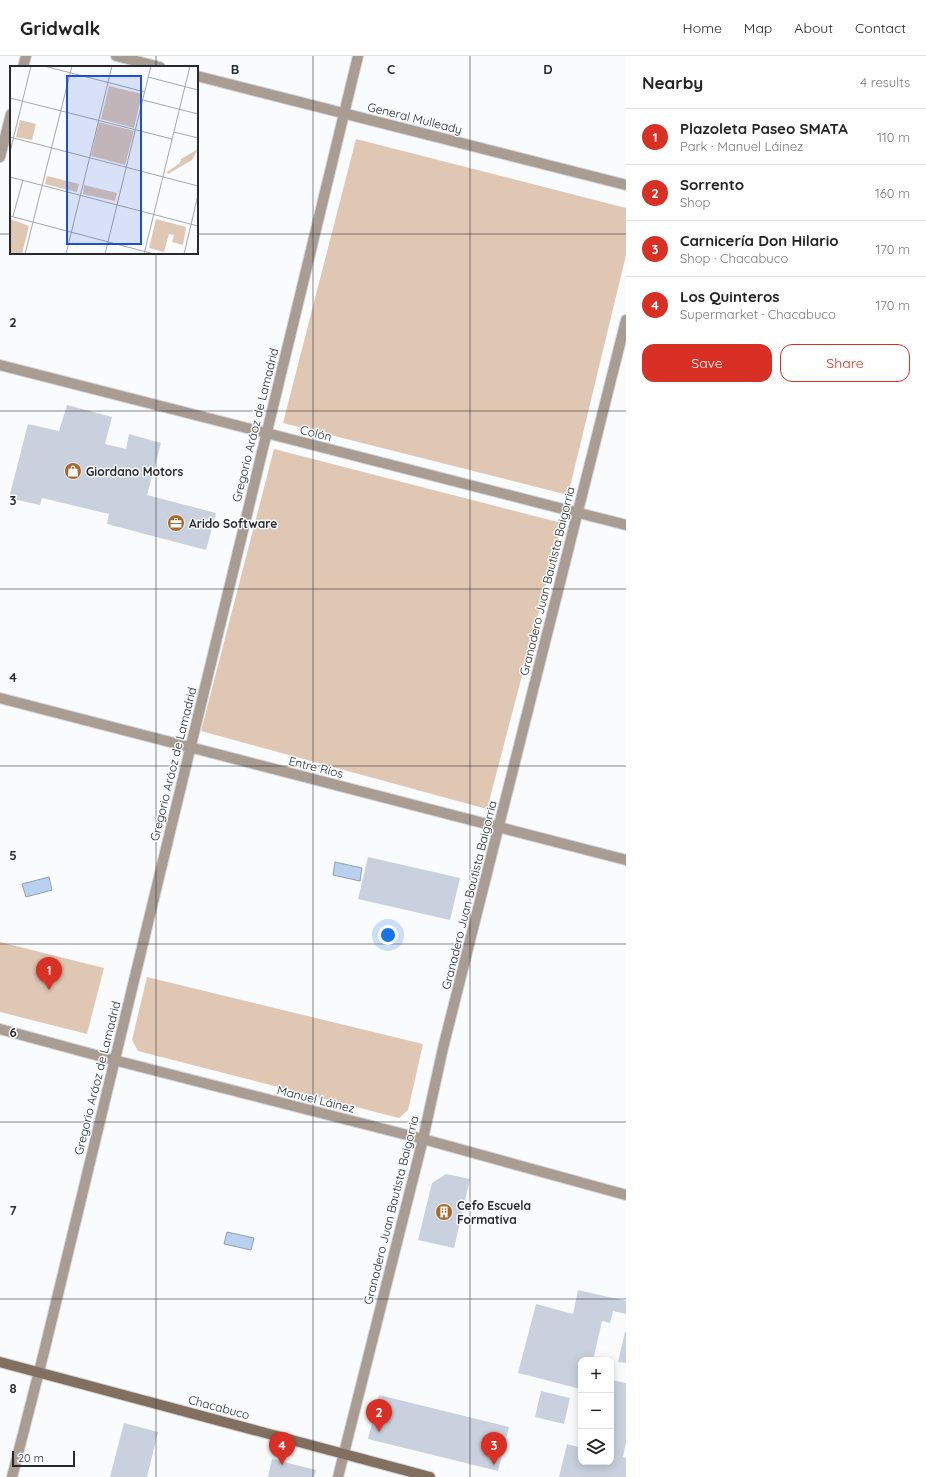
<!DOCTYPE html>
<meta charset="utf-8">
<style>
:root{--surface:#fff;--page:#f2f2f2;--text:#222;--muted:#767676;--line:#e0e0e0;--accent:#d93025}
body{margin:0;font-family:Quicksand,sans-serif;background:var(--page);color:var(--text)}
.controls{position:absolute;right:12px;bottom:12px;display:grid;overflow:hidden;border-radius:8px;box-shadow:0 2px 10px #0003}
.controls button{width:36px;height:36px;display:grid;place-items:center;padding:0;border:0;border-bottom:1px solid var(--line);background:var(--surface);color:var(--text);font:20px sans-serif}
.scale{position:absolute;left:12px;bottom:10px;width:63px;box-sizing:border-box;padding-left:4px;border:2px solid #262a2e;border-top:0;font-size:11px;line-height:14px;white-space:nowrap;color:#262a2e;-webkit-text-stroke:3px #f9fbfd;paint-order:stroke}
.you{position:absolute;left:388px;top:879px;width:14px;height:14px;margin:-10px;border:3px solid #fff;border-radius:50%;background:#1a73e8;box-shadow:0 0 0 6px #1a73e833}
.badge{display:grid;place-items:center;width:26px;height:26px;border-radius:50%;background:var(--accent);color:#fff;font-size:13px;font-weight:700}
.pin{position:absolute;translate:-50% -33px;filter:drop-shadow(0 1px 2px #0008)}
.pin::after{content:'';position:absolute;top:21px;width:14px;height:12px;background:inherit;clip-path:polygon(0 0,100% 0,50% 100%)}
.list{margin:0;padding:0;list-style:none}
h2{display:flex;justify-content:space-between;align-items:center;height:52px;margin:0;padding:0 16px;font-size:17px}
h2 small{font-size:13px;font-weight:400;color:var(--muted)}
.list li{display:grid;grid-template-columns:26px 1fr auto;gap:12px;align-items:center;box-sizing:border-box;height:56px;padding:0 16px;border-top:1px solid var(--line)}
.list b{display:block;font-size:15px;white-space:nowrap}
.list p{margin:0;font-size:13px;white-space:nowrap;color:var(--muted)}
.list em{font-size:13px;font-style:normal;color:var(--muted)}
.actions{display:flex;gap:8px;padding:12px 16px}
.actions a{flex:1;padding:9px 0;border:1px solid var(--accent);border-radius:12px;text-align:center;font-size:14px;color:var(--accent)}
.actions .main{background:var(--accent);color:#fff}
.icon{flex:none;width:22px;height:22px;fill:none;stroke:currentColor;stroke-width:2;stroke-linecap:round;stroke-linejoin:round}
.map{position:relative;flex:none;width:626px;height:1421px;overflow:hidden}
header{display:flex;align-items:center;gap:24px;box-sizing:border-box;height:56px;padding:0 20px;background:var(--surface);border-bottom:1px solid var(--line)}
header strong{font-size:19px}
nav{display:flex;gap:22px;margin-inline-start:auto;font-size:14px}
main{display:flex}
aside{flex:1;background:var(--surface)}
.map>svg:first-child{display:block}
</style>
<header>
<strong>Gridwalk</strong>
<nav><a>Home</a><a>Map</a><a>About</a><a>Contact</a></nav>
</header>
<main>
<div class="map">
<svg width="626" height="1421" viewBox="0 0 626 1421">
<rect width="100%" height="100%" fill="#f9fbfd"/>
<path fill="#e0c7b4" d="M356 83 626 152V199L568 439 283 367Z
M274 393 562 467 487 753 201 675Z
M0 886 104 912 87 978 0 956Z
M147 921 423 988 408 1054 399 1062 138 995 132 984Z"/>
<path fill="#b9d1ee" stroke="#8d9fb4" d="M335 806 362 812 360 825 333 819Z
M49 821 52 834 26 841 22 828Z
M227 1176 254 1182 251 1194 224 1188Z"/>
<path fill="#c8d1dd" d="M67 349 112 361 105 388 126 393 129 378 161 387 147 439 216 457 206 494 107 468 109 458 42 442 40 449 9 442 28 368 59 375Z
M368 801 460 822 450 864 358 843Z
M446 1118 470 1123 454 1192 418 1184 432 1127Z
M578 1234 626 1245V1258L613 1255 610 1267 602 1265 593 1304H581V1333L518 1317 536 1248 573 1258Z
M625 1276H626V1307L618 1306Z
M611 1324 626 1327V1387L623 1401 626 1402V1421H559L567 1388 581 1392V1406H611Z
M541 1335 570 1342 564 1368 535 1361Z
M379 1339 509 1371 498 1415 368 1383Z
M124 1367 158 1376 147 1421H110Z
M272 1403 316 1414 314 1421H268Z"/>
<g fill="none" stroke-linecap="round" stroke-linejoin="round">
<g stroke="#d3d5d8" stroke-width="12">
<path id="street" d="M116 0 160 11
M23 11 26 0
M197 20 626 129
M0 101 11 58
M0 309 626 469
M0 642 626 804
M0 973 114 1004 423 1083 626 1139
M12 1421 44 1296 358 0
M338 1421 423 1083 443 992 626 264"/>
</g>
<g stroke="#d3d5d8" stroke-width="12">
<path id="secondary" d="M0 1306 430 1421"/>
</g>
<use href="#street" stroke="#a99c92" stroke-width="10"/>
<use href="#secondary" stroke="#826f60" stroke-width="10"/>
</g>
<path fill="none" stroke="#262a2e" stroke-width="1" stroke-opacity="0.55" d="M156 0V11M313 0V1421M470 0V1421M0 178H11M197 178H626M156 197V1421M0 355H626M0 533H626M0 710H626M0 888H626M0 1066H626M0 1243H626"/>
<defs>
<g id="shop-disc" transform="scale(0.9)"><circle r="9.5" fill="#a86930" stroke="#f9fbfd"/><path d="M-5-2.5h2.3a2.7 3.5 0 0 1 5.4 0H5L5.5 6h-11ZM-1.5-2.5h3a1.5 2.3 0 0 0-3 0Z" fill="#fff"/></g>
<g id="office-disc" transform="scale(0.9)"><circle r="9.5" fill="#a86930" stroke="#f9fbfd"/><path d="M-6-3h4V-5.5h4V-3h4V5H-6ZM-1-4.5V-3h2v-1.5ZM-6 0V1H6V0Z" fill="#fff"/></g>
<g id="building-disc" transform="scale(0.9)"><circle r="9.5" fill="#a86930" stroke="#f9fbfd"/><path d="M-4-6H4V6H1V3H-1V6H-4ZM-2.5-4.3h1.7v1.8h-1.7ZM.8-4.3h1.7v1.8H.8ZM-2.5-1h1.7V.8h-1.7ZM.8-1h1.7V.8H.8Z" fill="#fff"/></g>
</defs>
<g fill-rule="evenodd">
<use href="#shop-disc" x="73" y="415"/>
<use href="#office-disc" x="176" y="467"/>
<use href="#building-disc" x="444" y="1156"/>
</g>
<g text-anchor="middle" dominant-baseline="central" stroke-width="3" stroke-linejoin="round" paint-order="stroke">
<g font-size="12" fill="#262a2e" stroke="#f9fbfd">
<text transform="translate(415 62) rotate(14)">General Mulleady</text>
<text transform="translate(255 369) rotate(-76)">Gregorio Aráoz de Lamadrid</text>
<text transform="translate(316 377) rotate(14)">Colón</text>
<text transform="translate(547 525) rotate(-76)">Granadero Juan Bautista Baigorria</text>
<text transform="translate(173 708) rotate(-76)">Gregorio Aráoz de Lamadrid</text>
<text transform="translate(316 711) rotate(14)">Entre Ríos</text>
<text transform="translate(469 839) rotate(-76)">Granadero Juan Bautista Baigorria</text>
<text transform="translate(97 1022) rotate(-76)">Gregorio Aráoz de Lamadrid</text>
<text transform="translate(316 1043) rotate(14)">Manuel Láinez</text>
<text transform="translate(391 1154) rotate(-76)">Granadero Juan Bautista Baigorria</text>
<text transform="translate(219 1351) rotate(15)">Chacabuco</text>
</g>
<g font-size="12" font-weight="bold" fill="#262a2e" stroke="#f9fbfd" text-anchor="start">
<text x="86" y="415">Giordano Motors</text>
<text x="189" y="467">Arido Software</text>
<text x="457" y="1149">Cefo Escuela<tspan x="457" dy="14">Formativa</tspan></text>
</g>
</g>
<g transform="translate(10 10)">
<rect width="188" height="188" fill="#f9fbfd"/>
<path d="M99 20 132 28 124 62 91 53ZM10 54 26 58 22 74 6 71ZM89 56 124 65 115 99 81 90ZM188 83 182 94 158 108 157 106 170 97 171 93ZM37 110 69 118 67 126 35 118ZM74 119 107 127 105 135 73 128ZM0 153 19 160 12 188 0 187ZM146 153 176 161 173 179 162 176 164 169 159 168 154 186 139 182Z" fill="#e0c7b4"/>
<path fill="none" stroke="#a5a7aa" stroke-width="1" d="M34 0 135 26M138 11 188 24M0 32 162 73M133 34 188 48M164 66 188 72M0 71 188 120M0 86 21 0M0 111 188 160M0 150 144 188M3 150 13 114M15 188 62 0M56 188 102 0M95 188 141 0M134 188 180 0M174 188 188 129"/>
<path fill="#1d4ed8" fill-opacity="0.15" stroke="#1d4ed8" stroke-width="2" d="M57 10H131V178H57Z"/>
<rect width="188" height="188" fill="none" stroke="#262a2e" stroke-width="2"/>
</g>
<g font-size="13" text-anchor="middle" font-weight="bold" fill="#262a2e" stroke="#f9fbfd" stroke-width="3" stroke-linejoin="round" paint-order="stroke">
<text x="235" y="18">B</text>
<text x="391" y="18">C</text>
<text x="548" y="18">D</text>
<text x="13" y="271">2</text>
<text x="13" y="449">3</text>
<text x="13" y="626">4</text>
<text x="13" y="804">5</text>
<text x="13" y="981">6</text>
<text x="13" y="1159">7</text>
<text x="13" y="1337">8</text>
</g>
</svg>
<div class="controls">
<button>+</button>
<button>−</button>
<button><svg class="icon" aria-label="layers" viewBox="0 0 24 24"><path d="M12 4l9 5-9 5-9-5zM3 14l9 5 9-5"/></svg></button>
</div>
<div class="scale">20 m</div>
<div class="you"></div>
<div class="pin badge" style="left:49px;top:934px">1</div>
<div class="pin badge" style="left:379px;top:1376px">2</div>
<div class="pin badge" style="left:494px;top:1409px">3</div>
<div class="pin badge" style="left:282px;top:1409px">4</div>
</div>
<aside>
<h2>Nearby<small>4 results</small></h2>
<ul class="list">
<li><span class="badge">1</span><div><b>Plazoleta Paseo SMATA</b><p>Park · Manuel Láinez</p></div><em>110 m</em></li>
<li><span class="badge">2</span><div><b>Sorrento</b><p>Shop</p></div><em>160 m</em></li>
<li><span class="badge">3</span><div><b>Carnicería Don Hilario</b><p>Shop · Chacabuco</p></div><em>170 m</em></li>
<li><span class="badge">4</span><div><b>Los Quinteros</b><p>Supermarket · Chacabuco</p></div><em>170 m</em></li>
</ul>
<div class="actions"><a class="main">Save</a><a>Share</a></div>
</aside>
</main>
